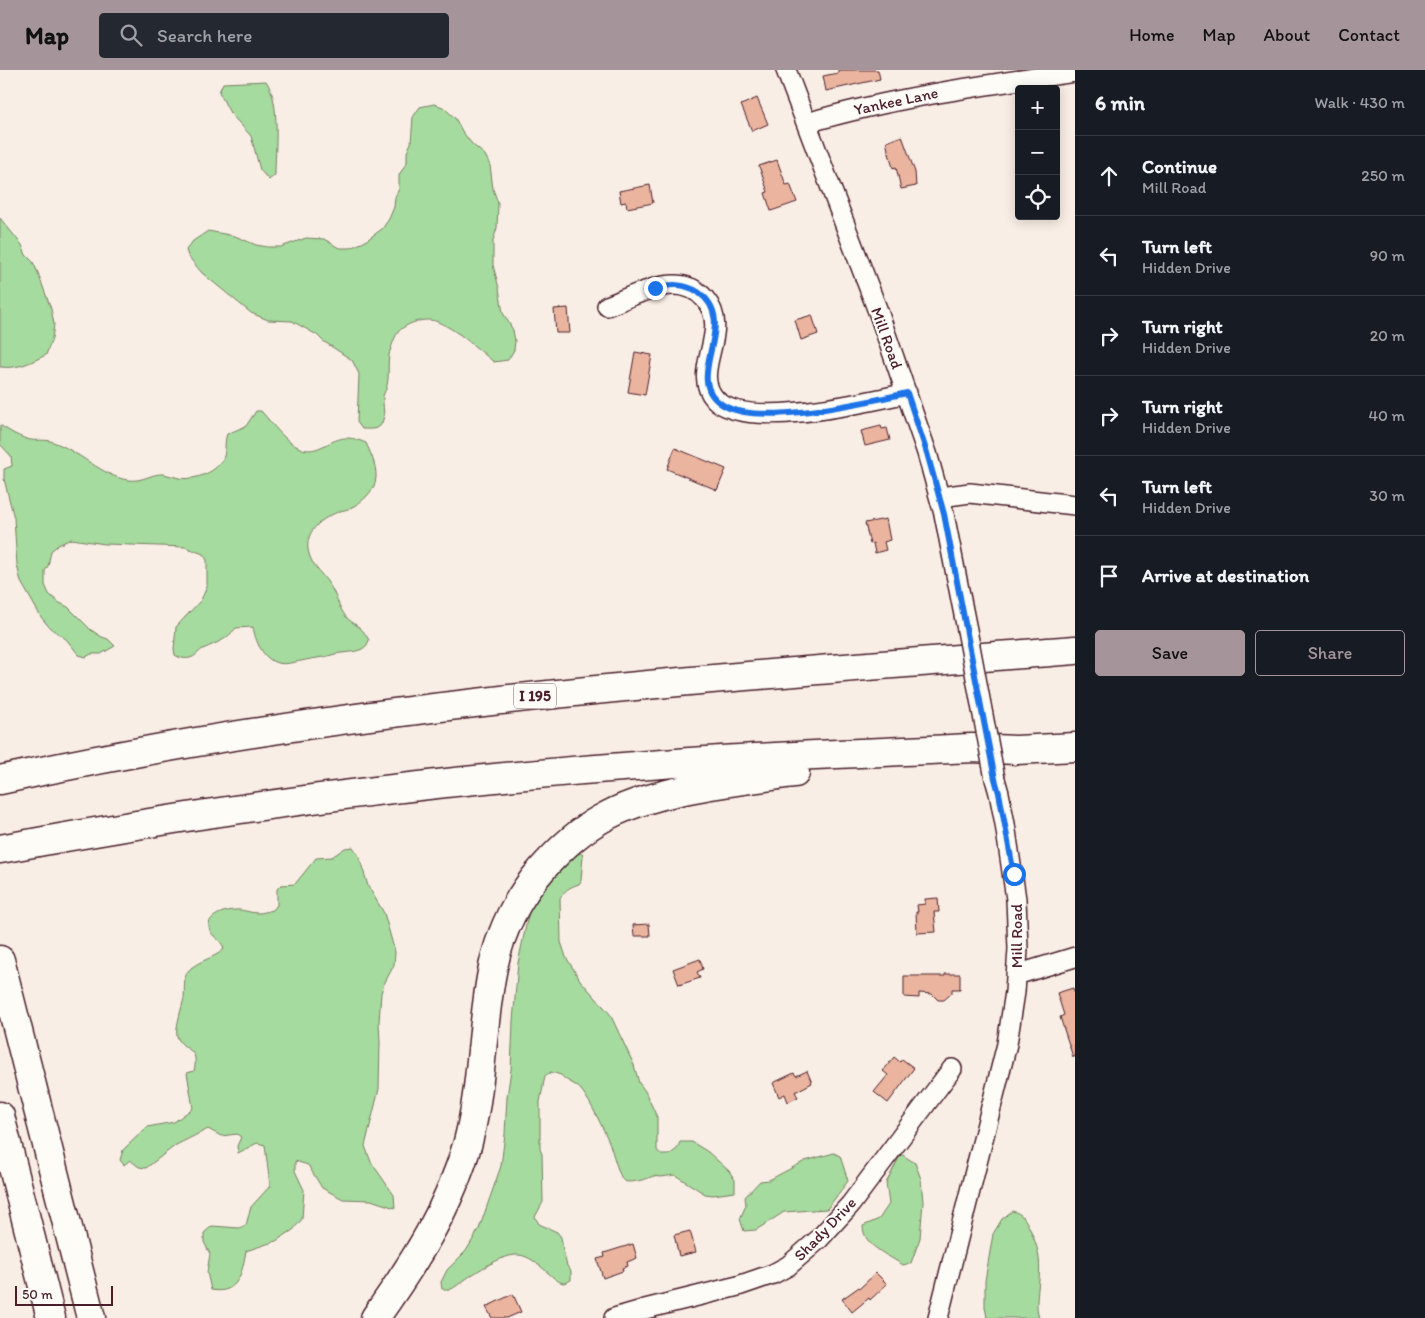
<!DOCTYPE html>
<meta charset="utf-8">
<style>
:root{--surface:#171b24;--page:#242831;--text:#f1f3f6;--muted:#9ea1a6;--line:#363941;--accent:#a6949b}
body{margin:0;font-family:Itim,sans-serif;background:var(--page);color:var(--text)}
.controls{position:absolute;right:15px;top:15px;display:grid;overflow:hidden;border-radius:5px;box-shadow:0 2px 12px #0003}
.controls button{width:45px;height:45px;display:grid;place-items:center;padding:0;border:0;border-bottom:1px solid var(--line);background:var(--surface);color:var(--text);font:25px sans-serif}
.scale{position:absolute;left:15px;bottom:12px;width:98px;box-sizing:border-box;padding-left:5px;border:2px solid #4a1f2b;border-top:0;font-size:14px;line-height:18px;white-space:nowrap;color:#4a1f2b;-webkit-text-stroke:4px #fdfcf7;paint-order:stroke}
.stop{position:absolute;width:15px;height:15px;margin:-11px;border:4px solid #1a73e8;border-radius:50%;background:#fff}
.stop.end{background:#1a73e8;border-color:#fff;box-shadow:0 1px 5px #0008}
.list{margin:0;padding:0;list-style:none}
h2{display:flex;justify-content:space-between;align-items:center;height:65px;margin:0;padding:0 20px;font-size:21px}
h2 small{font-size:16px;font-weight:400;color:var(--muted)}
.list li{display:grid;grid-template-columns:32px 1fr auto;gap:15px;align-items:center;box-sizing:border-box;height:80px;padding:0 20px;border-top:1px solid var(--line)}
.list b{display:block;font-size:19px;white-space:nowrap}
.list p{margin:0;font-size:16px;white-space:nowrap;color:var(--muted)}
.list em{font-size:16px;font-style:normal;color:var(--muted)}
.actions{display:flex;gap:10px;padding:15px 20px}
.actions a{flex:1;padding:11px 0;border:1px solid var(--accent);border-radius:5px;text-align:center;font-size:18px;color:var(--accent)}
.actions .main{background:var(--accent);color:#111}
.icon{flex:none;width:28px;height:28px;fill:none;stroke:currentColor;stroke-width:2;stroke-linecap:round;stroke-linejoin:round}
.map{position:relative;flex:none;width:1075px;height:1248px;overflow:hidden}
header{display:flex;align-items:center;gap:30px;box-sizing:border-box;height:70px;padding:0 25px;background:var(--accent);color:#111}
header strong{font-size:24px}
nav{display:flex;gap:28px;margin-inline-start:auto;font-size:18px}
.search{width:350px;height:45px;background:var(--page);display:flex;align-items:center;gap:12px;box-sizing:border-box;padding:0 18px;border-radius:5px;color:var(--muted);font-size:19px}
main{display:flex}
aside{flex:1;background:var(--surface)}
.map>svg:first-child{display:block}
</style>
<header>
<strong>Map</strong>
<div class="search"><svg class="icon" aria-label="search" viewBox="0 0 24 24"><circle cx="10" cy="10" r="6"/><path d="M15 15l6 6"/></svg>Search here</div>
<nav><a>Home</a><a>Map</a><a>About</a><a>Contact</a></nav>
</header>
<main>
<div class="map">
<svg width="1075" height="1248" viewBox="0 0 1075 1248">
<rect width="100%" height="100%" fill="#f9eee5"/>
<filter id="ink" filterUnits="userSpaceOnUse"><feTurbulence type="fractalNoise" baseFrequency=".02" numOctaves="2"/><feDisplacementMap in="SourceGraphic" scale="10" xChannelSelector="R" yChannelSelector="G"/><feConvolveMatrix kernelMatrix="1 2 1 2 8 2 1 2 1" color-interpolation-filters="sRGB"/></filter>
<g filter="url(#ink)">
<path fill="#a5db9e" stroke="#787d64" d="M266 11C281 32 275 79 275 105L269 110 260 100 251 66 230 43 219 22 223 13Z
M434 34 443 37 455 48 462 61 472 74 485 85 490 95 493 119 498 133 497 158 493 171V195L499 218 503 243 513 260 515 271 514 280 508 290 494 292C476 278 459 261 438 252 427 247 408 252 399 261 395 265 393 273 391 278 386 291 390 303 387 315 387 319 384 322 383 326 382 336 387 347 380 356 376 360 368 359 362 359L357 352 359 304 352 290 323 271 317 265 292 251 268 250 251 243 202 203 188 186 186 180 193 171 208 161 235 166 256 175 268 177H281L306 168 324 169 339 178H350L364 172 382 159 389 149 394 137 395 127 399 119V105L407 92V82L411 73 413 47 420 37Z
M0 148 22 175 26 185 33 192 38 203 51 239 54 254 52 269 46 285C29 293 19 299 0 297Z
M256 341H261C272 353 285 372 300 378 317 386 331 367 348 368 354 368 361 371 366 373 371 384 379 400 375 413 373 422 361 433 352 437 348 440 342 440 338 442 320 449 303 463 309 484 313 498 325 506 332 519 337 528 340 541 348 549 358 557 362 557 369 570 368 574 366 577 362 579 354 583 344 582 335 584 324 588 313 588 301 591 294 592 286 595 278 593 263 590 255 570 253 557L236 558C225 571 218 572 203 579 198 582 195 587 190 588 184 589 179 588 175 585L174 579 176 557 201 530 207 517V490L203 484 185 477 105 474 71 469 58 475 51 481 48 496 45 501V515L49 524 58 532 68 537 91 560 102 567 108 569 115 576 101 584H91L86 587 79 585 66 569 50 558 41 547 21 512 17 495 14 448 4 409V399L12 396 11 386 0 374V355C9 361 20 368 31 370 38 371 47 369 53 372 77 380 104 407 128 410 144 412 151 403 164 404 169 405 174 407 179 408 194 411 219 402 224 386 226 379 224 372 227 364L246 356Z
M353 777 359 786 368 816 384 843 395 882 394 895 384 914 381 923 379 952 380 972 379 1019 365 1076 371 1092 394 1125 395 1138 371 1130 343 1129 322 1118 308 1095 295 1091V1101L304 1120 302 1149 293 1160 276 1171 246 1181C242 1202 239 1225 211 1220L207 1202 210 1184 204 1172V1163L212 1156 239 1158 246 1155 251 1137 270 1116 265 1075 257 1073 238 1083 237 1076 241 1067 237 1064 221 1066 208 1059 176 1075 146 1098 139 1097 130 1090 124 1095 120 1090 123 1080 147 1057 174 1052 193 1038 187 1003 194 1001C200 975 183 983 177 966 175 958 182 937 184 928 185 920 183 907 188 901 198 890 214 889 224 879 222 869 211 868 209 857 207 846 225 840 235 840 242 839 250 843 258 843 263 843 268 841 273 840L277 835V819L281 815 295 814 316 788 332 787 345 778Z
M581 783 583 785 581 811 579 814C570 817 564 820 560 829L561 872 566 887 580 910 610 944 634 995 639 1013 645 1021 657 1047V1080L661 1085H669L677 1079 680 1072H692L708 1082 729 1101 735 1110V1122L713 1125 705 1124 675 1105 661 1107 653 1106C649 1109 628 1114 624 1111 619 1108 612 1079 609 1072 604 1060 590 1031 582 1021 576 1013 566 1012 561 1005L551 1002 545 1006 540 1032V1079L542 1084 543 1132 535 1147 539 1154 557 1162 561 1167 563 1181 567 1196 571 1201V1210C569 1211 566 1213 564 1213 553 1213 535 1183 515 1185 501 1186 477 1201 466 1209 461 1212 455 1218 449 1220 449 1220 442 1219 442 1219L441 1212 447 1200 466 1181 479 1159 501 1096 505 1064 507 1027 511 1000 513 951 518 893 531 832 555 791Z
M834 1083 840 1086 848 1111 827 1139 784 1142 756 1160 744 1161 740 1149 746 1135 745 1127 760 1111 769 1110 805 1091Z
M901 1084 915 1093 921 1109 923 1132 920 1168 911 1193 903 1195C888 1185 863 1176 863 1156L879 1149 889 1134 886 1113Z
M1012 1141C1022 1143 1026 1150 1030 1159 1038 1177 1041 1189 1039 1209 1038 1223 1035 1235 1039 1248H987L985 1237V1211L993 1164 1002 1149Z"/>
<path fill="#eab49f" stroke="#4a1f2b" d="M838 0H878L880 9 826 21 823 6 838 3Z
M757 28 768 54 752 61 741 35Z
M902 66 915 102 916 116 901 119 896 97 893 98 886 72Z
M777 90 786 115 790 114 797 132 771 141 765 123 768 122 759 96Z
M650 115 653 133 627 138 626 132 621 133 619 121Z
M568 238 570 263H556L554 239Z
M812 245 818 264 801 270 795 250Z
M635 282 652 285 645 325 628 322Z
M881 356 882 359 887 358 890 370 865 376 861 361Z
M675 378 726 399 717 420 667 399Z
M886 449 890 470 884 472 886 480 875 483 873 473 870 474 865 453Z
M938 828 939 842H934L936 862 917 863 916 842H918L917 835 925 834V829Z
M649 854 650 866H634L633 855Z
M700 889 703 899 697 902 700 908 679 915 673 899Z
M945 904H960V919H952V923L944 930H938L932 924 919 923V928L904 927V906H945Z
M1073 918 1075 925V987H1073L1060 947 1064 945 1057 923Z
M894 987 900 992 902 989 914 998 888 1033 874 1022 888 1005 883 1001Z
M807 1001 812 1013 795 1022 798 1027 788 1032 785 1024 779 1027 773 1013 794 1003 796 1006Z
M690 1161 696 1182 679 1186 674 1165Z
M633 1174 637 1188 627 1192 628 1196 622 1198 623 1201 603 1208 597 1189 605 1187 604 1183Z
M876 1203 887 1214 870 1230 869 1228 852 1242 842 1229 859 1217 860 1218Z
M513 1224 521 1242 507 1248H492L486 1237Z"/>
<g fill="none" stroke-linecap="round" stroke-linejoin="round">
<g stroke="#4a1f2b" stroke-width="22">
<path id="minor" d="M786 0 879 244 927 383 944 444 967 560
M807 53C895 27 985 15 1075 2
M607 236C636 225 680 199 705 229 733 262 689 300 715 329 745 361 867 332 907 323
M940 427 970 423 1075 435
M1016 905 1075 887
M614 1248 645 1239 738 1216 773 1204 788 1196 819 1169 850 1135 952 999
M938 1248 1007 974 1015 922 1018 879 1016 829 1005 754 999 723 995 709"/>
</g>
<g stroke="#4a1f2b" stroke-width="31">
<path id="highway" d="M0 710C354 632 715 608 1075 580
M0 779C219 738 440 709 663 694 765 686 869 683 972 678L1016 680 1075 677
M0 890 91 1248
M0 1046 51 1248
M375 1248C414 1193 450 1137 468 1072 483 1014 481 955 493 897 501 860 518 826 543 798 560 779 579 761 601 749 652 719 736 711 795 703"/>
</g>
<use href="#minor" stroke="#fdfcf7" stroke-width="19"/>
<use href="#highway" stroke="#fdfcf7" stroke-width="28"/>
<g stroke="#4a1f2b" stroke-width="22" stroke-linecap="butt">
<path id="minor-bridge" d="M967 560 995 709"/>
</g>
<use href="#minor-bridge" stroke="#fdfcf7" stroke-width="19"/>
</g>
</g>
<g fill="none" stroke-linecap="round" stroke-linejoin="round" filter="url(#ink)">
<path stroke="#1a73e8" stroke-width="6" d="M655 218C670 214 684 213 698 222 743 253 679 309 723 335 759 357 865 332 907 323L927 383 944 444 995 709 999 723 1014 804"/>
</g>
<g text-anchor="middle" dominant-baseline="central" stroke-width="4.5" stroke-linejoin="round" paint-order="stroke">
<rect fill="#fdfcf7" stroke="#806168" stroke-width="1" x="514" y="613.5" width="42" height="25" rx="4"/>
<g font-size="15" font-weight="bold" fill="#4a1f2b">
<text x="535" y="626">I 195</text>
</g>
<g font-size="16" fill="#4a1f2b" stroke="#fdfcf7">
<text transform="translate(896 31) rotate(-12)">Yankee Lane</text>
<text transform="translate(887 268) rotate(70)">Mill Road</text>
<text transform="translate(1016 866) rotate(-90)">Mill Road</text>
<text transform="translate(825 1159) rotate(-46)">Shady Drive</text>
</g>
</g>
</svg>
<div class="controls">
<button>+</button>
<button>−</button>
<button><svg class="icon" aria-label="locate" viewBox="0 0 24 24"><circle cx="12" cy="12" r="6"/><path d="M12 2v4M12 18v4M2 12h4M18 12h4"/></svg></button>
</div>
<div class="scale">50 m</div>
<div class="stop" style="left:1014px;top:804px"></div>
<div class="stop end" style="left:655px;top:218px"></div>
</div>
<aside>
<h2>6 min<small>Walk · 430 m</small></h2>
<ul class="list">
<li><svg class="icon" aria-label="ahead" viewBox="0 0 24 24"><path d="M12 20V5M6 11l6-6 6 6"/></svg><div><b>Continue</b><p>Mill Road</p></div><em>250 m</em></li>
<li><svg class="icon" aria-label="left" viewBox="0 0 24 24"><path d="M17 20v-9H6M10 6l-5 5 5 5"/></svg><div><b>Turn left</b><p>Hidden Drive</p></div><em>90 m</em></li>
<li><svg class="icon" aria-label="right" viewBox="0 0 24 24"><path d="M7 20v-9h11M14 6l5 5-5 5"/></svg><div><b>Turn right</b><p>Hidden Drive</p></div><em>20 m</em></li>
<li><svg class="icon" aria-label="right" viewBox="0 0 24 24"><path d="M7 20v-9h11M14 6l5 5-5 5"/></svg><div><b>Turn right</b><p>Hidden Drive</p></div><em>40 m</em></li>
<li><svg class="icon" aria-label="left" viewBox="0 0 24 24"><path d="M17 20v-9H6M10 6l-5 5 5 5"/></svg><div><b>Turn left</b><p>Hidden Drive</p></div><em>30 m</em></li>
<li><svg class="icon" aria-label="arrive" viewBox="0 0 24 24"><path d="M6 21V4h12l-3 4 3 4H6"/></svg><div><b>Arrive at destination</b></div></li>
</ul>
<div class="actions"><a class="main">Save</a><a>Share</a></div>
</aside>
</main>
